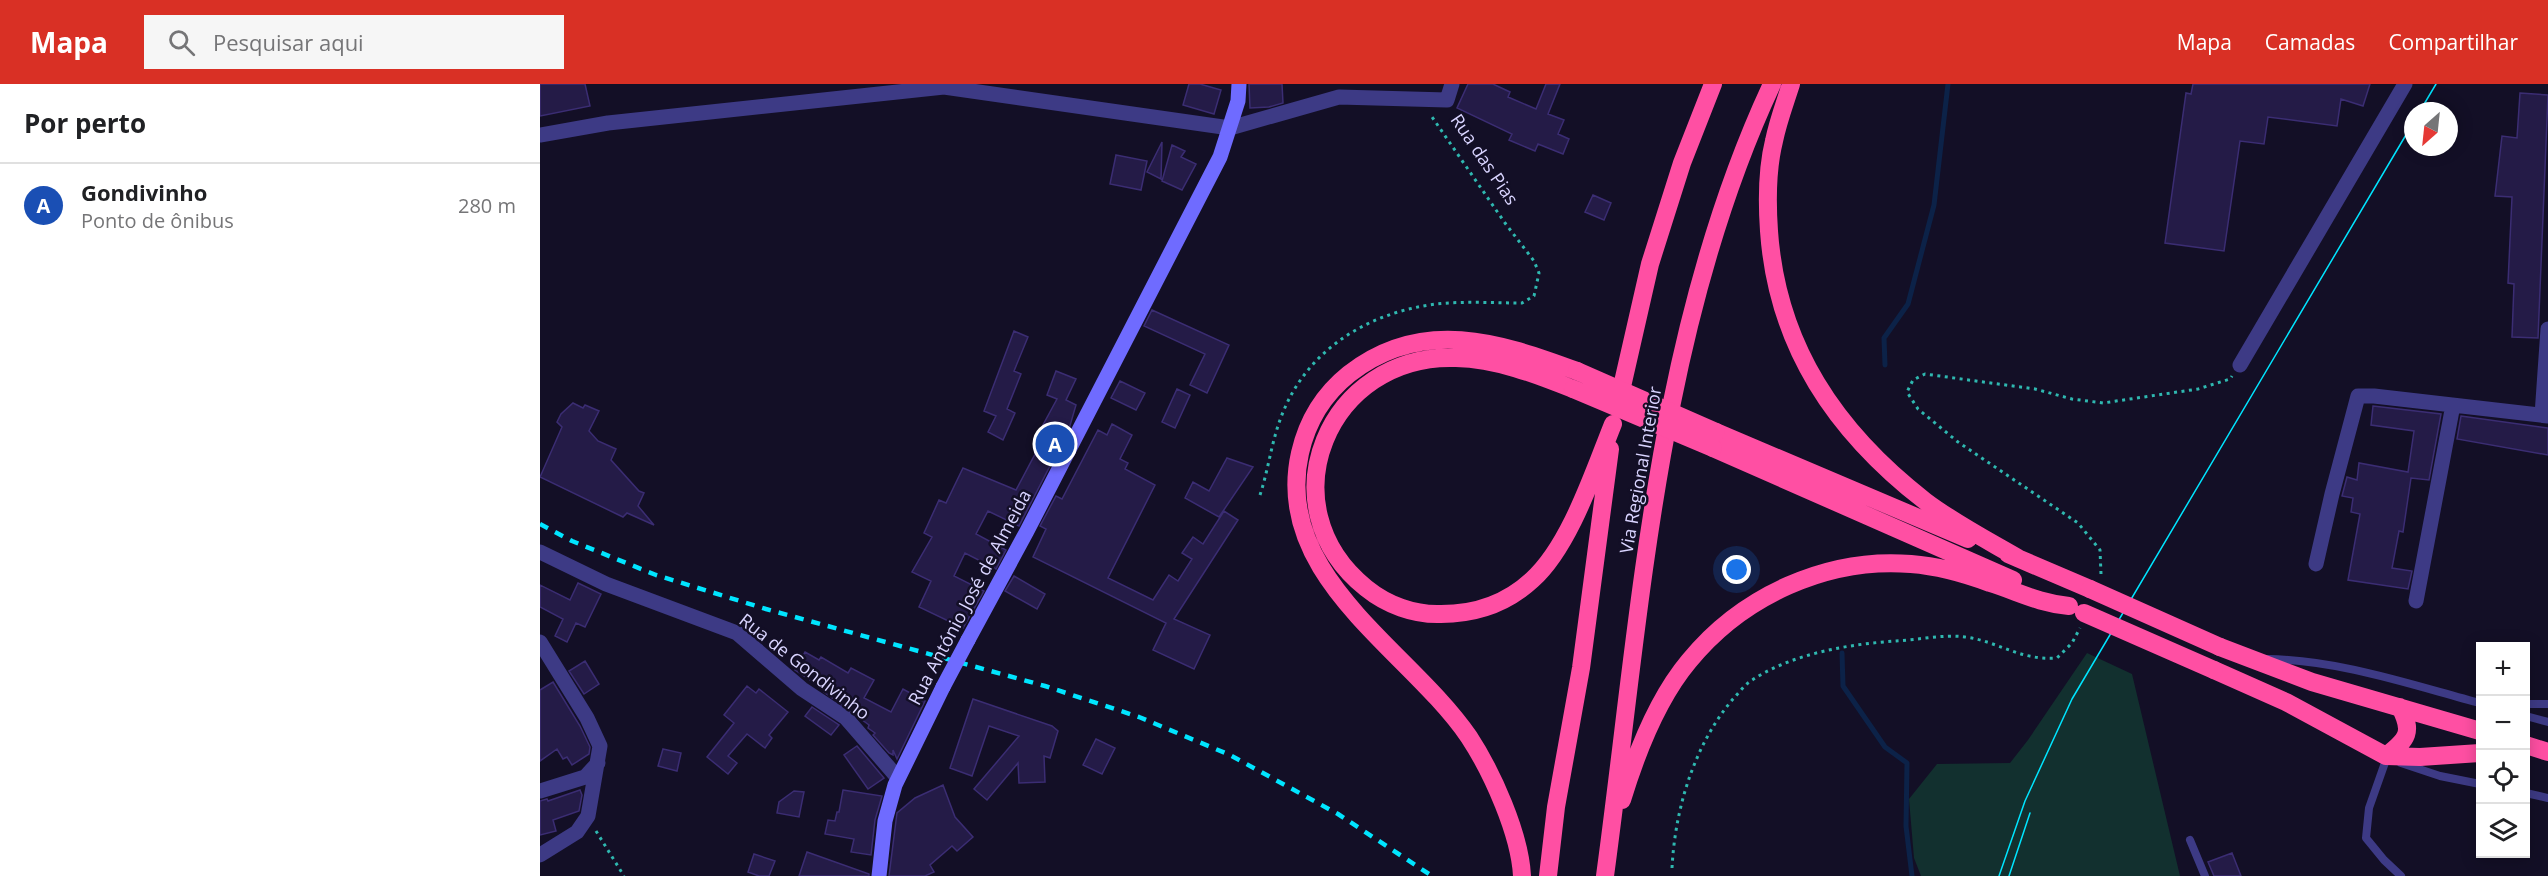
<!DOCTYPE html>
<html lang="pt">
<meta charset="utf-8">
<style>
:root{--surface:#fff;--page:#f6f6f6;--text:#202124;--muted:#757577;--line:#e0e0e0;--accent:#d93025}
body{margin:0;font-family:"Open Sans",sans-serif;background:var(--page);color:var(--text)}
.controls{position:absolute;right:18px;bottom:18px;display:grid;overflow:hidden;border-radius:0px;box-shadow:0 3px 15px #0003}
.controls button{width:54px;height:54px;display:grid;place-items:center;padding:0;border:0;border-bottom:2px solid var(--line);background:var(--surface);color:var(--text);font:30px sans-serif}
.compass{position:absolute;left:1864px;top:18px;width:54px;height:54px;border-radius:50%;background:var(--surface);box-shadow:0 3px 15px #0003;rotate:207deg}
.you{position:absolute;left:1197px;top:486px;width:21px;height:21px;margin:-15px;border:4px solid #fff;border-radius:50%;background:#1a73e8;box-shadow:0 0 0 9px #1a73e833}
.badge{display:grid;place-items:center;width:39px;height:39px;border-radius:50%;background:var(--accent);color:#fff;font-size:20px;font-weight:700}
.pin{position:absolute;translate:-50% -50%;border:3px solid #fff;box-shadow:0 2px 6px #0006}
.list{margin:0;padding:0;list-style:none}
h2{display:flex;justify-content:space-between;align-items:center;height:78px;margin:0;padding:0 24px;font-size:26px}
h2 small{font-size:20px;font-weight:400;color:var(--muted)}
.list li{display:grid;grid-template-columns:39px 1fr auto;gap:18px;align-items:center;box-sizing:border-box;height:84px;padding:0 24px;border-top:2px solid var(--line)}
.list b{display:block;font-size:22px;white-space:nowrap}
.list p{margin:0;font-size:20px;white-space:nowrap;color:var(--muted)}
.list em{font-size:20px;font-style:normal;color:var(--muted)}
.icon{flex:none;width:33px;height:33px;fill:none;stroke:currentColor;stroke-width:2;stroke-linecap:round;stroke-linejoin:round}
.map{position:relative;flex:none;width:2008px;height:792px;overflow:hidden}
header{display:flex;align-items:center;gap:36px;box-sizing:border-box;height:84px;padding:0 30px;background:var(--accent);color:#fff}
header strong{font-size:28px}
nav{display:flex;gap:33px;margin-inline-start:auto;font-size:21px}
.search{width:420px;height:54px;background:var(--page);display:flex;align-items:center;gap:15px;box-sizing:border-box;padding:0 21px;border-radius:0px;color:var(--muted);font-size:22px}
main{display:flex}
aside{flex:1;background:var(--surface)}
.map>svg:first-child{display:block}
</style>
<header>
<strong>Mapa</strong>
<div class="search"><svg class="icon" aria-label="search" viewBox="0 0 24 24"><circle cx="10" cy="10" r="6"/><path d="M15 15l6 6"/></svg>Pesquisar aqui</div>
<nav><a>Mapa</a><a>Camadas</a><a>Compartilhar</a></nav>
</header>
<main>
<aside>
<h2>Por perto<small></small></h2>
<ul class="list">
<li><span class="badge" style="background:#1a4fb4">A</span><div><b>Gondivinho</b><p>Ponto de ônibus</p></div><em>280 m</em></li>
</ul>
</aside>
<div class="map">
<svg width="2008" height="792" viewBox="0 0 2008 792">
<rect width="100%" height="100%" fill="#130f26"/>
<path fill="#12302f" d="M1547 569 1592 590 1640 792H1381L1374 774 1369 715 1397 680 1470 679 1488 656Z"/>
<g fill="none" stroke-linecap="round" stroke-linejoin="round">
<path stroke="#0c2248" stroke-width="5" d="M1345 281 1344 254 1368 220 1394 121 1408 0
M1302 569 1303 602 1345 663 1367 679 1366 742 1372 792"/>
</g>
<path fill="#241b47" stroke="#3b2d73" stroke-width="1.5" d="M0 0H45L50 22 0 32Z
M649 0H660L681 6 674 30 643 21Z
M709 0H742L743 19 729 23 710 24Z
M928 0H953L970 8 968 13 996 25 1006 0H1020L1008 30 1024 36 1018 50 1029 55 1023 70 998 60 995 67 969 56 972 50 917 24Z
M1653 0H1830L1823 22 1801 15 1797 42 1728 33 1724 60 1700 57 1684 167 1625 159 1646 9 1651 10Z
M1980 9 2008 11 1998 254 1972 253 1974 200 1968 199 1972 113 1955 112 1962 52 1977 54Z
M622 58 621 95 607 88Z
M632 61 645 67 641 73 656 80 642 106 622 97Z
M576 71 607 77 601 106 570 100Z
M1053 111 1071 119 1064 136 1045 128Z
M612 226 689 261 667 309 650 301 665 270 604 242Z
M474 247 488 253 474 287 481 290 467 325 475 329 463 356 448 348 456 332 444 327Z
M516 287 536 295 526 316 536 321 529 345 479 442 448 427 436 450 466 466 456 485 425 469 414 492 444 507 423 544 379 523 391 497 372 488 392 453 384 449 399 416 406 419 423 384 476 406 503 355 497 352 517 315 507 311Z
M580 297 605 309 596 326 571 314Z
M637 305 650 311 635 344 622 338Z
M33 319 43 324 45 321 59 327 49 347 58 357 76 365 71 376 99 407 104 409 98 422 114 441 87 429 83 433 0 393 22 343 17 338 21 330Z
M1833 322 1901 330 1889 396 1871 394 1863 448 1859 447 1852 484 1872 487 1868 505 1808 496 1820 430 1811 428 1813 414 1802 412 1807 393 1817 396 1819 379 1868 388 1874 347 1831 341Z
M1921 332 2008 344V371L1917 355Z
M572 340 592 351 580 375 588 379 585 385 615 401 568 494 613 516 629 491 638 497 652 475 642 469 653 453 663 460 684 427 698 436 634 535 670 551 654 585 613 566 626 539 493 473 506 445 500 442 516 412 522 415 558 346 567 351Z
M687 374 713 383 679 433 645 414 653 398 669 407Z
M474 492 505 510 497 525 465 507Z
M38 499 61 510 45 543 36 539 27 558 15 552 23 535 0 523V501L30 516Z
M265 568 279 576 281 573 308 589 311 584 334 596 324 614 351 628 363 605 385 617 357 675 353 666V671L349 669 333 651 335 649 328 644 329 641 284 608 285 606 255 586Z
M45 577 59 600 44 610 29 587Z
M13 598 40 642 50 663 49 670 32 681 27 673 23 675 17 665 0 677V606Z
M207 602 216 609 219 605 248 628 229 651 232 654 225 664 207 650 188 672 197 679 188 690 167 673 194 639 184 631Z
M433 615 512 642 518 647 510 674 504 672 505 698 479 699 478 679 447 716 434 705 479 652 449 642 432 692 410 684Z
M272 623 299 641 291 651 265 632Z
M556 655 575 664 562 690 543 681Z
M317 662 344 694 328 705 304 671Z
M123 665 141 669 137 687 118 682Z
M403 701 415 733 433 753 417 767 412 762 390 781 394 788 385 792H349L357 729 375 714Z
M40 706 42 711 39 727 13 736 16 747 0 751V717L7 715 8 717Z
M303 706 342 712 335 736 331 771 311 768 314 755 285 750 288 736 295 737 297 728H299Z
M254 707 264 708 259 733 237 729 239 718Z
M267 768 329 790V792H259Z
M1692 769 1701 792H1674L1668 778Z
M214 770 235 777 229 792H219L208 788Z"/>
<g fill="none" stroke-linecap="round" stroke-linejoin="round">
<path stroke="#2fb8b0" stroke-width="3" stroke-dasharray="3 4.5" stroke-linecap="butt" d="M720 411C728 387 731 361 740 336 764 268 825 229 896 220 924 217 954 219 982 219L994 212 999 189 994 177 965 139 890 30
M1561 490 1560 466 1538 439 1418 358 1378 325 1367 308 1373 296 1385 290 1495 305 1532 315 1563 319 1658 305 1690 295 1692 292
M56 747 84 792
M1132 784C1135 725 1154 661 1193 615 1198 610 1203 603 1208 599 1248 570 1309 560 1356 557 1378 556 1403 550 1425 553 1458 557 1480 577 1517 574L1532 559 1540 544"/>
<path stroke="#3d3a85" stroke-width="8" d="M1728 575C1800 576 1872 601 1940 619
M1986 620H2008
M1986 632 2008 638
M1847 673 1829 724 1826 754 1844 776 1861 792
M1861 679 1900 692 1940 700
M1986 709 2008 714
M1650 756 1665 792"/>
<path stroke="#3d3a85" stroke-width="15" d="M0 51 68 39 404 3 690 44 799 13 907 16 912 0
M1700 281 1865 0
M2002 331 2008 245
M0 468 66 500 197 549 262 605 306 634 358 694
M1776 480 1792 410 1818 312H1834L2008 332
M1876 517 1913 321
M0 558 47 634 60 662 48 732 37 748 0 771
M0 707 45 693 58 679"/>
<path stroke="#6f6bff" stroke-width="15" d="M428 556 487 447 680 73 698 17 699 0
M339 792 345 737 355 701 403 603"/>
<path stroke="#ff4fa3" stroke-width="18" d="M1251 0C1245 19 1238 37 1234 57 1227 85 1227 118 1229 147 1237 262 1296 348 1385 417 1414 439 1447 456 1478 474
M1033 305C995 290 957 275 916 274 788 269 724 422 826 504 847 521 874 531 901 530 935 530 966 520 992 496 1030 462 1054 387 1073 340
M1078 320 1110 180 1142 79 1173 0
M1176 348 1428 455
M1173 364 1473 496
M1468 470 1550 505
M1680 563 1772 598 1940 647
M1674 586 1746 618 1846 672 1880 673 1940 669
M1986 661 2008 668
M1846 672C1868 655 1873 648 1860 623
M1082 716C1096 670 1118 614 1149 577 1202 512 1287 473 1371 480 1397 482 1426 490 1450 499 1479 508 1498 519 1529 522
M982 792C980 750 952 688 929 653 869 565 732 493 760 369 767 338 784 310 809 290 882 233 959 258 1037 287
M1008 792 1016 723 1041 584 1070 365
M1065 792C1101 527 1117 246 1232 0"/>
<path stroke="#00e5ff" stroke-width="1.5" d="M1880 27 1896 0
M1459 792 1485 717 1532 615 1873 39
M1469 792 1490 729"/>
<path stroke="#00e5ff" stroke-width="4.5" stroke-dasharray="9 8" stroke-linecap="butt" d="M0 440 32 457 116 491 226 525 505 602 599 633 690 671 798 730 892 792"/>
<path stroke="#6f6bff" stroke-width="15" d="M403 603 428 556"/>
<path stroke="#ff4fa3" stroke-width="18" d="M1037 287 1176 348
M1033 305 1173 364
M1550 505 1680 563
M1544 529 1674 586"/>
</g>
<g text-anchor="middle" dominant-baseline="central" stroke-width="5" stroke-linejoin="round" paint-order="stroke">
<g font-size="18" fill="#d9d4ff" stroke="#130f26">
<text transform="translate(945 75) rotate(56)">Rua das Pias</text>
<text transform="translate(1100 386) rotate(-80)">Via Regional Interior</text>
<text transform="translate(429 513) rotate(-62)">Rua António José de Almeida</text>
<text transform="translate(265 582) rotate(38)">Rua de Gondivinho</text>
</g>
</g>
</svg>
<div class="controls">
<button>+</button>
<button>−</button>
<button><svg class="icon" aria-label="locate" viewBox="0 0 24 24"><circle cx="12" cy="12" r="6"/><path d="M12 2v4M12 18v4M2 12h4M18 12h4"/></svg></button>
<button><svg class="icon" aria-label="layers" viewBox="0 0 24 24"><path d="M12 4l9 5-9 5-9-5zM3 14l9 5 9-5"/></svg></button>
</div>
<svg class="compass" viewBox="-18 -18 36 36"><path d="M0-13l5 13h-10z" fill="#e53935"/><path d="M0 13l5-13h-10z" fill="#757577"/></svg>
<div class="you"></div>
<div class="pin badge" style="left:515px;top:360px;background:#1a4fb4">A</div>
</div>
</main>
